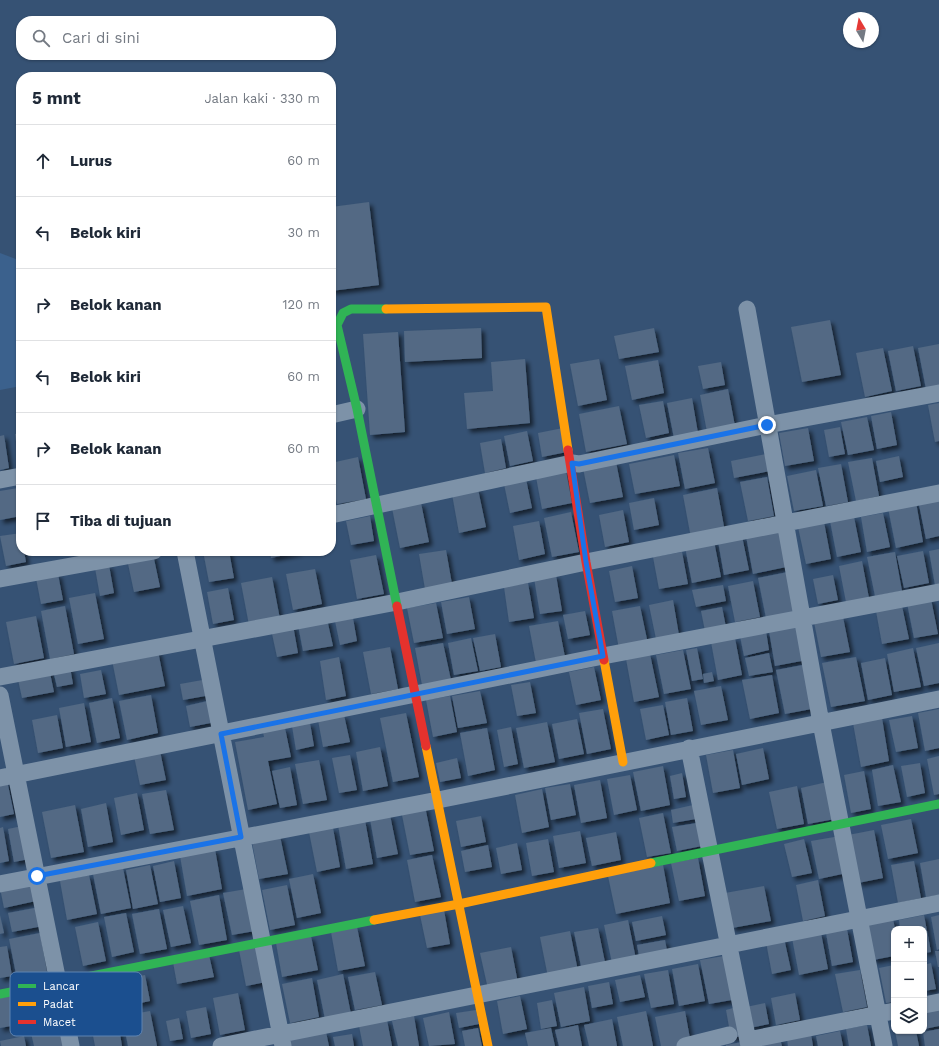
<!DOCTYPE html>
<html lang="id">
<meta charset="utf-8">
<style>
:root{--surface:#fff;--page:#f6f6f7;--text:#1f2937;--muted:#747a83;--line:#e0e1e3}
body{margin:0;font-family:"Work Sans",sans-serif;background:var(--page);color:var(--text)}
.controls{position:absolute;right:12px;bottom:12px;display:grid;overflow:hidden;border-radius:8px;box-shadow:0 1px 3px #0004}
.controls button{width:36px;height:36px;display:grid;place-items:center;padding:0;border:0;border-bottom:1px solid var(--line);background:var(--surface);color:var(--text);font:20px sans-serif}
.compass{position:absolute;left:843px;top:12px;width:36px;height:36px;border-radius:50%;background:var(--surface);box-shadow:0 1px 3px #0004;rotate:350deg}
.stop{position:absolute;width:12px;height:12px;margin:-9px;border:3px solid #1a73e8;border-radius:50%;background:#fff}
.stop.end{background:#1a73e8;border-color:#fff;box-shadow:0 1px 4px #0008}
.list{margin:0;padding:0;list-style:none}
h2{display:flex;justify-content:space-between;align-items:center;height:52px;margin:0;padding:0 16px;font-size:17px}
h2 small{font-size:13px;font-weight:400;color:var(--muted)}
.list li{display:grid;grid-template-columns:26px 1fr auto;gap:12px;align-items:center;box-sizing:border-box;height:72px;padding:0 16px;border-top:1px solid var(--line)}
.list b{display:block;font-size:15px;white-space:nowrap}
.list em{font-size:13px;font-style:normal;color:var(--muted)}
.icon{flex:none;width:22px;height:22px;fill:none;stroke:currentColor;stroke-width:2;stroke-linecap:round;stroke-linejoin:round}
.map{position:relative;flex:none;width:939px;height:1046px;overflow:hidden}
.search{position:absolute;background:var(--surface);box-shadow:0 1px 3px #0004;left:16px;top:16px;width:320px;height:44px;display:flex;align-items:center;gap:10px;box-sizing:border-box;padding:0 14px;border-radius:16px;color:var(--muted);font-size:15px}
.panel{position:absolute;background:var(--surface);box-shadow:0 1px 3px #0004;left:16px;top:72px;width:320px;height:484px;border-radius:16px}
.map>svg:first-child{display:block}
</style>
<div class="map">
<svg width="939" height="1046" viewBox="0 0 939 1046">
<defs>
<filter id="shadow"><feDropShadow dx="3.5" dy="3.5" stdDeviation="2" flood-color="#0009"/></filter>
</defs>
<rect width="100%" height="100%" fill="#365274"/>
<path fill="#3b618d" d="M0 253 21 261V386L0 390Z"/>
<path fill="#526984" filter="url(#shadow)" d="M369 202 379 285 331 291V207Z
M830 320 841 375 802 382 791 327Z
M481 328 482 358 405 362 404 331Z
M654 328 659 352 619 359 614 336Z
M398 332 405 432 370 435 363 334Z
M939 344V386L926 389 918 348Z
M913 346 921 386 896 391 888 351Z
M883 348 892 391 865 397 856 353Z
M525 359 530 423 467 429 464 393 493 391 491 362Z
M599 359 607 400 578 406 570 364Z
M658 360 664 393 632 400 625 366Z
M721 362 725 385 703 389 698 366Z
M728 389 735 426 707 432 700 395Z
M692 398 698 433 674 438 667 403Z
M663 401 669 433 646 438 639 405Z
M939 403V441L935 442 928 405Z
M619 406 627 444 586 452 579 414Z
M891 412 897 445 877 449 871 416Z
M867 417 874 450 848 455 841 422Z
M840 427 845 454 829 457 824 430Z
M563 428 567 452 542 457 538 433Z
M808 428 814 461 785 466 779 433Z
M527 431 533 461 510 466 504 436Z
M21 433V463H19L15 434Z
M4 435 9 468 0 470V436Z
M501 439 506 468 485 473 480 443Z
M708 448 715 483 685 489 678 453Z
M766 454 770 471 734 478 731 461Z
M674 455 680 486 635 494 629 464Z
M899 456 903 477 880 482 876 461Z
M358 457 366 499 337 504 331 476V463Z
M872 458 879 496 856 501 848 462Z
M616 462 623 497 590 503 583 468Z
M841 464 848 502 826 506 818 468Z
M816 470 823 506 794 511 787 476Z
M566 471 572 503 542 509 536 477Z
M767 477 774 516 748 521 740 482Z
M526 479 532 508 510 513 504 484Z
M18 488 21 516 0 520V491Z
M717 488 725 532 691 538 683 495Z
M478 489 486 527 459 533 452 494Z
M939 496V536L926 539 918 500Z
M654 498 659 525 634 530 629 503Z
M916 502 923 542 896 548 888 508Z
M421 503 429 542 400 548 392 508Z
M623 510 629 542 605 547 599 515Z
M571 512 579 552 552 557 544 518Z
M883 513 890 547 867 552 861 517Z
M370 516 374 541 351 545 346 521Z
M854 517 861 552 837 557 830 521Z
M539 521 545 554 519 560 513 526Z
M824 522 831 559 806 564 798 527Z
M784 528 791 566 753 574 746 536Z
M21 533V551H24L26 562 6 566 0 536Z
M742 536 749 570 724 575 718 541Z
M714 541 721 577 692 583 685 547Z
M939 549V584L935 585 929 551Z
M446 550 452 584 425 589 419 554Z
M203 551H229L234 578 209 582Z
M270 551H299V552L271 558Z
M923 551 929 583 904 588 897 556Z
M682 552 688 584 659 589 653 557Z
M895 552 902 591 875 596 867 557Z
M153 554 160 587 134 592 127 559Z
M376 555 384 594 357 599 350 560Z
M862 561 869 598 846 602 839 566Z
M109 565 114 593 100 596 95 568Z
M632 566 638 598 615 602 609 571Z
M315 569 322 604 293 610 286 574Z
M788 572 795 612 766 618 758 578Z
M58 574 63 600 41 604 36 578Z
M556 575 562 611 540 614 534 578Z
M833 575 838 600 818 604 813 579Z
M272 577 280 619 249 625 241 583Z
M753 581 760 617 735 622 728 586Z
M528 583 534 618 509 622 504 587Z
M723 585 726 601 696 607 692 590Z
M228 588 234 620 213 624 207 592Z
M95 593 104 639 78 644 69 598Z
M469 597 475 629 447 634 441 602Z
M931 599 938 634 914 638 907 603Z
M673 600 679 635 656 639 649 605Z
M436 603 443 638 414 643 407 608Z
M65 606 74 654 50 659 41 611Z
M640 606 648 644 619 649 612 611Z
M902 606 909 639 882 644 876 611Z
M722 607 726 627 705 631 701 611Z
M585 611 590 635 568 639 563 615Z
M36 616 44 658 14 664 6 622Z
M843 617 850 652 821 657 814 622Z
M353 618 357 641 340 645 335 621Z
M327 619 333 646 303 651 298 625Z
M558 621 565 657 536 663 529 626Z
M293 625 298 653 277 657 271 629Z
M800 625 807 660 775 666 769 631Z
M766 631 769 650 744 656 740 636Z
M495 634 501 667 480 671 473 638Z
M471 638 478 671 454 675 448 643Z
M735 638 742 675 718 680 711 642Z
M443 643 451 680 422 685 415 648Z
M939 643V683L924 686 916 648Z
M390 647 398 689 371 694 363 652Z
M697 648 703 679 692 681 686 650Z
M913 648 921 687 894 692 887 654Z
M683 650 691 689 664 694 656 655Z
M158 651 165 686 119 695 112 660Z
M769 653 773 672 749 676 745 658Z
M650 654 659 697 634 702 626 659Z
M339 657 346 696 326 700 320 661Z
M856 657 865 701 831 707 822 663Z
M885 658 892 695 868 700 861 663Z
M808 664 817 708 785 714 776 670Z
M70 667 73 684 57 687 53 670Z
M594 667 601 700 576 705 569 672Z
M49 668 54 692 22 698 17 675Z
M101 670 106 694 84 698 80 674Z
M712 672 714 681 704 683 703 674Z
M772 675 779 713 750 719 742 680Z
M208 679 211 695 183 700 180 684Z
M530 682 536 713 517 716 511 685Z
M721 686 728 720 701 725 694 691Z
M480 691 487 723 458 728 452 696Z
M151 695 158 733 127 740 119 701Z
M450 696 457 732 433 737 426 700Z
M112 698 120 738 97 743 89 703Z
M687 698 693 731 671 735 665 702Z
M212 700 216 722 190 727 186 706Z
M84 703 91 742 66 747 59 708Z
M663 705 669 735 646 740 640 709Z
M603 709 611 749 587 754 579 713Z
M939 709V748L925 751 918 713Z
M406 713 419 777 393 782 380 718Z
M57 715 63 748 38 753 32 720Z
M344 715 350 742 323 747 318 720Z
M912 716 918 748 896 752 889 720Z
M882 718 889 761 861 767 853 723Z
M577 719 584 754 559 759 552 724Z
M547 722 555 762 524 768 516 728Z
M310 723 314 746 296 750 292 726Z
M511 727 518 764 504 767 497 730Z
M285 728 291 757 268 761 277 804 248 810 235 742 264 737 263 732Z
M487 728 495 770 468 776 460 733Z
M380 747 388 786 363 791 356 752Z
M763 748 769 779 742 785 736 754Z
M733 750 740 788 713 793 706 755Z
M160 751 166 780 140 785 134 756Z
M350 755 357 790 339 793 332 758Z
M939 756V794L934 795 927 759Z
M457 758 461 778 440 782 436 763Z
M319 760 327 800 303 804 295 764Z
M920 763 925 793 907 797 901 766Z
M893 765 901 802 878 806 872 770Z
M663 766 670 805 641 811 633 772Z
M290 767 297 805 280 808 272 771Z
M864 771 871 809 851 813 844 775Z
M682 773 686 797 674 799 670 776Z
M630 775 637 810 614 815 607 779Z
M7 780 14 814 0 817V782Z
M600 780 607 818 581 823 574 785Z
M827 782 835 819 808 824 801 788Z
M570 784 576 815 551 820 545 788Z
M797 786 804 824 777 829 769 792Z
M542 789 549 827 522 833 515 795Z
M166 790 174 830 150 834 142 794Z
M137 793 144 830 121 835 114 798Z
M106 803 113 842 88 847 81 809Z
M75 805 84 852 51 858 42 812Z
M693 805 696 819 673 823 671 810Z
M425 806 434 851 410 855 401 810Z
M663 813 671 853 647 857 639 818Z
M390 815 398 854 377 858 370 819Z
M481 816 486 842 461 847 456 821Z
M911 819 918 853 888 859 881 825Z
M365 820 373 864 346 869 338 825Z
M697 823 702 846 677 851 672 827Z
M22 826 29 859 14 862 8 829Z
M3 827 9 861 0 863V828Z
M333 828 340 867 317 872 309 832Z
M874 830 883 878 858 883 848 835Z
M580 831 586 863 559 868 553 836Z
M616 832 621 860 592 866 586 838Z
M280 836 288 874 259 879 252 842Z
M840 836 847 873 819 879 811 841Z
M548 839 554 872 532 876 526 843Z
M804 839 812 873 792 877 784 844Z
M517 843 522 870 501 874 496 848Z
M488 845 492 867 465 872 461 851Z
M215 849 222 889 187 896 180 856Z
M432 855 441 897 415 902 407 860Z
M698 858 705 896 679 901 671 863Z
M939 859V895L926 897 920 863Z
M174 861 181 898 160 902 153 866Z
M914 861 921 898 898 903 891 865Z
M150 865 158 904 133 909 126 870Z
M663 865 670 903 616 914 608 876Z
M123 868 131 908 101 914 93 874Z
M313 874 321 913 297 918 289 879Z
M89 875 97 914 67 920 60 881Z
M818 880 825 916 803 921 796 885Z
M32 882 36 901 4 908 0 888Z
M287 885 295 925 270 930 262 890Z
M764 886 771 921 732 928 725 893Z
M246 889 255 931 232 935 223 893Z
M219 895 227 940 199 945 190 901Z
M183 906 191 943 171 947 163 910Z
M40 907 43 926 12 932 8 913Z
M159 909 167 949 140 954 132 914Z
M444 910 450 944 427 948 420 915Z
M126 913 134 952 112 957 104 917Z
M0 915 4 933 0 934Z
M924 915 931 952 924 953V929H900L899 920Z
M939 915V949L937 950 931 917Z
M662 916 666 935 636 941 632 922Z
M893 919 895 929 894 956 873 960 866 924Z
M628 920 636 959 612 963 604 925Z
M98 922 106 961 83 966 75 927Z
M357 927 365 966 338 971 331 932Z
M598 928 606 967 582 971 574 932Z
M847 929 853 962 832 966 826 933Z
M570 931 578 971 548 977 540 937Z
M40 933 47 972 17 979 9 939Z
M821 933 828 969 799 975 792 938Z
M311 936 318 970 282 977 276 943Z
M784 938 791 970 772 974 766 942Z
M665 940 668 956 640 961 637 945Z
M259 945 266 982 246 986 239 950Z
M7 946 12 976 0 978V947Z
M511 947 518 983 488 989 480 953Z
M935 951H939V967H938Z
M209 955 214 977 177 984 173 962Z
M724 956 732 1000 709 1004 700 960Z
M931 963 936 989 924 991V965Z
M698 964 705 1001 679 1006 672 969Z
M894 965V1002L886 1003 879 968Z
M668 970 674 1004 651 1008 644 974Z
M860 970 867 1007 843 1012 835 974Z
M375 972 382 1005 355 1010 348 977Z
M343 974 351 1014 325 1019 317 980Z
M145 975 150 1001 122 1007 117 980Z
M640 975 645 997 620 1002 615 980Z
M312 978 319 1017 290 1023 282 984Z
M609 982 613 1004 592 1008 588 986Z
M584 987 590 1021 561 1027 554 993Z
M238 993 245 1030 220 1035 213 998Z
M795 993 800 1020 776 1025 771 998Z
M17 995 22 1024 0 1028V998Z
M520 996 527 1029 503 1034 497 1001Z
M552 1000 557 1026 541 1029 537 1003Z
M765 1003 769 1024 750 1028 746 1007Z
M206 1007 211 1034 191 1038 186 1011Z
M737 1007 742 1036 731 1038 726 1010Z
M939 1009V1026L924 1029V1012Z
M476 1010 479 1024 459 1028 456 1013Z
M150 1011 157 1046H128L122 1016Z
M646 1011 653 1046H623L617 1017Z
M685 1011 691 1044 679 1046H661L655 1017Z
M449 1012 455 1044 429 1046 423 1018Z
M117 1015 122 1046H95L90 1020Z
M414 1016 419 1046H398L392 1021Z
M179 1018 183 1039 170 1041 166 1021Z
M612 1019 617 1046H589L584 1025Z
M387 1020 392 1046H363L359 1026Z
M578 1025 582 1046H559L555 1030Z
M867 1025 871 1046H849L846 1029Z
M61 1027 65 1046H34L31 1033Z
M478 1028 482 1046H465L462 1031Z
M551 1028 555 1046H528L525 1033Z
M939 1029V1046H925L923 1032Z
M840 1031 843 1046H818L816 1036Z
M895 1031H916L919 1046H898Z
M326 1032 329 1046H291L290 1039Z
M352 1034 354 1046H335L333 1037Z
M811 1034 813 1046H788L787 1039Z
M24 1036 26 1046H1L0 1041Z
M780 1039 782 1046H756Z
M742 1042 743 1046H726V1045Z"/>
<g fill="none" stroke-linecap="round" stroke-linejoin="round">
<path stroke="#7d92a8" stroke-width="17" d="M747 309 821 723 884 1046
M331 415 357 409
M0 480 21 476
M331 515 572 463 579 464 767 425 939 393
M185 551 283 1046
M0 579 154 551
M0 677 397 602 586 562 939 493
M0 695 71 1046
M689 748 749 1046
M0 778 603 656 939 592
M0 884 438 800 939 699
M924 1005 939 1002
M748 1040 894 1011
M221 1046 939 903
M685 1046 729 1035"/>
<path stroke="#30b455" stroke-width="9" d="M386 309H351L343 313 337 325 357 409 397 606
M651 863 939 804
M0 994 374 920"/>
<path stroke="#ff9f0a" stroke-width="9" d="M386 309 546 307 568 450
M604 660 623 762
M426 746 488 1046
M374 920 459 904 651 863"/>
<path stroke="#e5322d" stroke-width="9" d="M568 450 586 562 604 660
M397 606 426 746"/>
</g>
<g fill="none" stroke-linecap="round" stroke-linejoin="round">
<path stroke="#1a73e8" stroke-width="5" d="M37 876 241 837 221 734 603 656 586 562 572 463 579 464 767 425"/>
</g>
<rect x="10" y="972" width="132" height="64" rx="6" fill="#1b4f8f" stroke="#5f84b1" stroke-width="1"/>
<rect x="18" y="984" width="18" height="4" fill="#30b455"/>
<rect x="18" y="1002" width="18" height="4" fill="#ff9f0a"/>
<rect x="18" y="1020" width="18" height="4" fill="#e5322d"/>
<g font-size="11" fill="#fff">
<text x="43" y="990">Lancar</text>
<text x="43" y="1008">Padat</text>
<text x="43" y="1026">Macet</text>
</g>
</svg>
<div class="controls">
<button>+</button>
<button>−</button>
<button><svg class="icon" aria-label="layers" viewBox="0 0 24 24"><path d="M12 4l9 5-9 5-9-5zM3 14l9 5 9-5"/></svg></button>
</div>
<svg class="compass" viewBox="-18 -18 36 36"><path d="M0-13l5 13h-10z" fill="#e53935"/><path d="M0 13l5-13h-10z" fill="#747a83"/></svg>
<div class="stop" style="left:37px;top:876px"></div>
<div class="stop end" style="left:767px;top:425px"></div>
<div class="search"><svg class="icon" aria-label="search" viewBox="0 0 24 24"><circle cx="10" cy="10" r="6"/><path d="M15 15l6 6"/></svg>Cari di sini</div>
<section class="panel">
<h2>5 mnt<small>Jalan kaki · 330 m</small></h2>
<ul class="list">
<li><svg class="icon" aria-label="ahead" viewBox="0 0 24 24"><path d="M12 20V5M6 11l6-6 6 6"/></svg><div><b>Lurus</b></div><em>60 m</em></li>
<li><svg class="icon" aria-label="left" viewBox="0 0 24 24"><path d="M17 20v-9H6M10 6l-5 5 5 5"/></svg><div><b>Belok kiri</b></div><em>30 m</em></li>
<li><svg class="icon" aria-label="right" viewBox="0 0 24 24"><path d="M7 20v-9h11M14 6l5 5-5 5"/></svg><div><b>Belok kanan</b></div><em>120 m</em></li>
<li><svg class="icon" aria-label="left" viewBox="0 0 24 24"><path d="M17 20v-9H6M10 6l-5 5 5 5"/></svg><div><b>Belok kiri</b></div><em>60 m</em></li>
<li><svg class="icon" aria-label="right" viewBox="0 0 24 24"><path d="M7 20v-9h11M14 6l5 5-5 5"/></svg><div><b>Belok kanan</b></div><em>60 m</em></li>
<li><svg class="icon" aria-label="arrive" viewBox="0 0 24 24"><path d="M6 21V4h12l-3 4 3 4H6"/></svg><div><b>Tiba di tujuan</b></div></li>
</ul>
</section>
</div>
